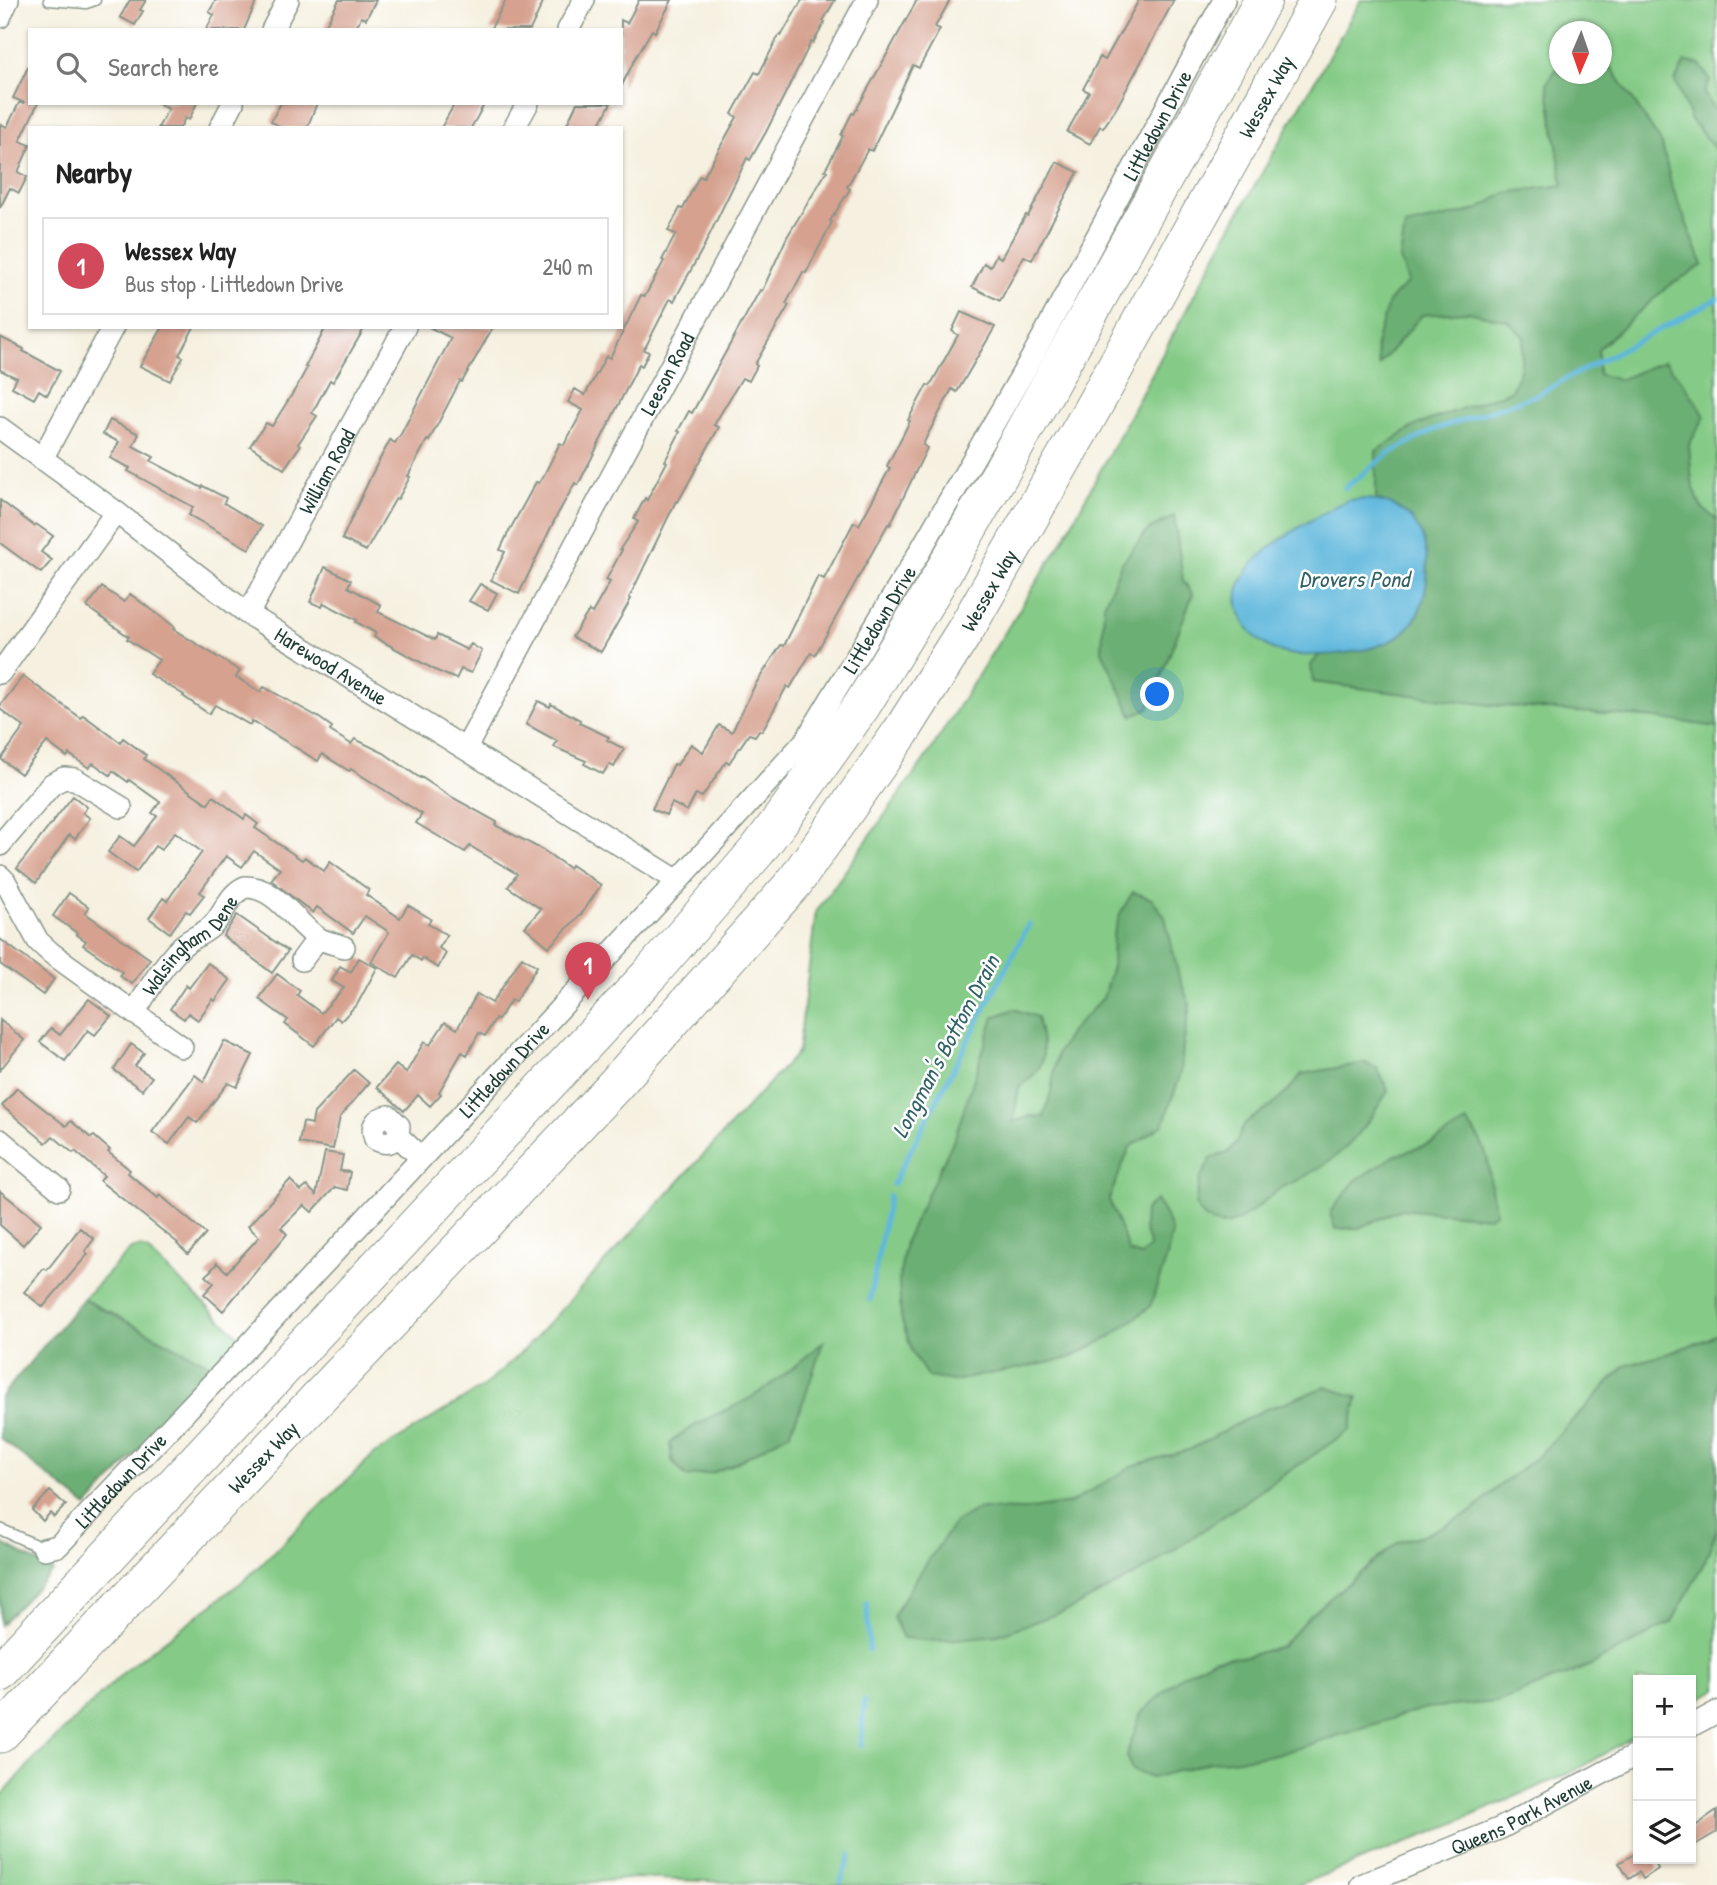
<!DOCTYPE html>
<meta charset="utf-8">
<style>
:root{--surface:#fff;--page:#f2f2f2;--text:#222;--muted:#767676;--line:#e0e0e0;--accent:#d1495b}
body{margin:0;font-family:"Patrick Hand",sans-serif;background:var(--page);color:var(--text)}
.controls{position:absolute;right:21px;bottom:21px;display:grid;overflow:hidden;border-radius:0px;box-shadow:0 2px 5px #0004}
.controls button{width:63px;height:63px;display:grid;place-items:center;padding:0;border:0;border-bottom:2px solid var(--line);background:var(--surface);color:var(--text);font:35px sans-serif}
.compass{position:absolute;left:1549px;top:21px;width:63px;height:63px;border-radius:50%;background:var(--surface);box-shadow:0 2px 5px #0004;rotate:182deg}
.you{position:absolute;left:1158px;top:695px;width:24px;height:24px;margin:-18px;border:5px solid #fff;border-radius:50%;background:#1a73e8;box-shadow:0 0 0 10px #1a73e833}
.badge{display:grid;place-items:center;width:46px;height:46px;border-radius:50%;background:var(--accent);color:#fff;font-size:23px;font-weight:700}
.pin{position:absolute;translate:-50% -58px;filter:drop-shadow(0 2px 4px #0008)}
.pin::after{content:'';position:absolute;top:37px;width:24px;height:21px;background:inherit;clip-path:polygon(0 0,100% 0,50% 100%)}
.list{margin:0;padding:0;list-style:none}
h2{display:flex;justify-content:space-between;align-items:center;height:91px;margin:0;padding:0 28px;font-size:30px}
h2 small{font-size:23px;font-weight:400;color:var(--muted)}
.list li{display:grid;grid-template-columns:46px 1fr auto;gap:21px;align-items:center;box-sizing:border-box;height:98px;margin:0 14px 14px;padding:0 14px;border:2px solid var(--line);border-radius:0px}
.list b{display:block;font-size:26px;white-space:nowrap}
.list p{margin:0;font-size:23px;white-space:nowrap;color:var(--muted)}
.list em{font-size:23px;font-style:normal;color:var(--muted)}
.icon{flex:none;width:38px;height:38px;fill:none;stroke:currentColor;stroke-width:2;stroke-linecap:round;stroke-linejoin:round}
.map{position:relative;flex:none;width:1717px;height:1885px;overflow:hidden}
.search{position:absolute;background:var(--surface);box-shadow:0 2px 5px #0004;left:28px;top:28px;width:595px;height:77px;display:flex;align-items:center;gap:18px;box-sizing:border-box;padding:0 24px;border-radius:0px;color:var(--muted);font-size:26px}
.panel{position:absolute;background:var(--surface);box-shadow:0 2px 5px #0004;left:28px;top:126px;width:595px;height:203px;border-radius:0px}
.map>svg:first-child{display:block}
</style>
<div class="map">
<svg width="1717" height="1885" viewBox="0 0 1717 1885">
<rect width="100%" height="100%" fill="#fff"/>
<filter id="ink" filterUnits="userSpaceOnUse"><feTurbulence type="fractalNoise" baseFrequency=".0143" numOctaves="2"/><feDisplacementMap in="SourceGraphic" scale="14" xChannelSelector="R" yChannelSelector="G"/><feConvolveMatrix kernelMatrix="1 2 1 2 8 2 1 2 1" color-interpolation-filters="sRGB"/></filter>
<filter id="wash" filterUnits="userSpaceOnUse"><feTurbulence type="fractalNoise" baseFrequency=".00686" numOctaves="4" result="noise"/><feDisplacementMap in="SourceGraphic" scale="28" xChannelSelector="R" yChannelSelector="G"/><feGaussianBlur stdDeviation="1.57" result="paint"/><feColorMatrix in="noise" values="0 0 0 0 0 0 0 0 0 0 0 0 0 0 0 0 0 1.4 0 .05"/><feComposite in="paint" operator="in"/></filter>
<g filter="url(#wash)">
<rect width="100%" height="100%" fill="#f5f0df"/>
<path fill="#85cb87" stroke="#52845e" stroke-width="2" fill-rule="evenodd" d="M1361 0H1717V1689L1691 1704V1680H1638V1734L1574 1771 1439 1830 1298 1885H793L636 1878 563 1885H0V1798L34 1759 127 1669 247 1578 373 1455 484 1386 525 1349 798 1052 816 912 931 750 1063 540 1227 234ZM1560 32H1602V74H1560Z
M140 1247 147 1250 241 1338 215 1367 83 1299 131 1249Z"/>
<path fill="#6caf74" stroke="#467654" stroke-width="2" d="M1602 53 1662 144 1671 184 1703 265 1667 287 1598 349V374L1619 380 1664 361 1683 382 1705 416 1689 445 1692 482 1701 507 1717 520V727L1656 718 1490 705 1313 682 1311 665 1319 655C1355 651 1408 649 1421 606 1425 594 1425 581 1427 568L1382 501 1376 500V451L1417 425 1511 391 1520 370 1524 337 1508 321 1468 312 1422 315 1379 365 1376 345 1388 302 1408 282 1400 259 1405 226 1477 210 1505 193 1563 185 1547 83 1559 65 1560 74H1602Z
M1685 62 1700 64 1710 80 1704 93 1717 114V152L1691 120 1675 81Z
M1174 516 1183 580 1193 594 1149 708 1132 716 1102 651 1104 605 1121 564 1148 530Z
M1133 892 1152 899 1165 917 1179 977 1190 1005 1183 1046 1181 1073 1163 1125 1130 1147 1109 1199 1129 1252 1141 1256 1150 1246 1144 1229 1145 1210 1156 1200 1165 1214 1172 1233 1167 1257 1150 1307 1107 1339 1067 1359 953 1381 928 1377 913 1354 901 1318 899 1282 905 1241 955 1137 994 1017 1014 1009 1037 1017C1044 1051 1051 1066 1019 1087L1013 1122 1030 1116 1044 1117 1051 1092 1057 1054 1070 1032 1103 998 1112 966 1113 935 1121 912Z
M1365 1063 1378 1069 1388 1091C1374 1113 1359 1138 1338 1154 1327 1163 1314 1171 1302 1178 1294 1183 1285 1185 1278 1190 1252 1210 1221 1248 1195 1205L1200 1179 1212 1157 1228 1153 1237 1141 1245 1123 1271 1106 1288 1091 1302 1074Z
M1467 1122C1476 1134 1486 1147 1488 1162 1491 1179 1490 1195 1496 1212L1489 1217 1401 1209 1359 1228 1335 1229 1330 1212 1356 1180 1394 1156 1432 1143Z
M83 1299 215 1367 87 1507 0 1438V1398Z
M1717 1333V1528L1705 1561 1672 1622 1587 1667 1497 1702 1426 1708 1276 1755 1211 1762 1151 1778 1132 1770 1126 1756 1141 1713 1181 1676 1215 1658 1247 1656 1282 1646 1311 1614 1398 1542 1427 1534 1473 1511 1499 1486 1538 1456 1625 1366 1669 1353 1710 1338Z
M823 1342 805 1397 790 1433 732 1465 712 1473 686 1477 672 1460 670 1444C689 1424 725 1412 750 1398 777 1382 800 1362 823 1342Z
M1325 1387 1358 1397 1350 1430 1146 1569 1073 1608 998 1635 936 1641 903 1638 893 1617 913 1583 955 1522 979 1509 1025 1510 1070 1503 1135 1465 1191 1449 1261 1411Z
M0 1542 53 1571 0 1625Z"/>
<path fill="#5fb7dc" stroke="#3f7a88" stroke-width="2" d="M1367 499C1385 501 1402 507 1414 522 1435 549 1431 608 1405 631 1382 653 1328 656 1297 655 1277 654 1260 645 1248 628 1207 571 1297 530 1335 506L1349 500Z"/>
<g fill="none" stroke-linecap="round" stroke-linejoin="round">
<path stroke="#5fb7dc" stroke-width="5" d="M1345 488 1388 454 1434 430 1536 395 1717 299
M893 1184 1029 924
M870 1300 889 1196
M867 1603 869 1650
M861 1746 864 1701
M841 1882 850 1855"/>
</g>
<g id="blocks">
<path fill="#d6a18f" d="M130 0H146L140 10 143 11 135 25 120 17Z
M216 0H257L244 30H206L214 15 209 12Z
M339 0H376L366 19 361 17 355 30H323Z
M506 0H544L530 30H490Z
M639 0H672L655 32 652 30 635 59 621 87V20L627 23Z
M802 0H835L823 21 825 22 813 43 811 42 766 132 750 160 747 158 703 248 674 301 670 299 644 350 649 352 642 366 639 364 578 485 575 483 555 519 519 594 491 580 505 552 500 550 507 535 536 482 539 483 545 473 560 443 564 445 583 410 568 402 575 389 585 395 606 356 610 358 641 295 645 296 664 261 662 260 676 234 668 231 680 208 683 209 699 176 703 178 737 117 732 114 755 72 759 74 779 35 781 36Z
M917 0H950L935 27 940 29 919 68 913 65 872 151 868 149 847 187 850 189 830 221 832 222 806 273 803 272 786 304 789 305 755 364 757 366 749 381 742 378 714 425 719 427 678 502 676 501 629 598 631 599 601 652 572 637 589 611 592 613 610 582 606 580 622 550 620 549 638 522 634 519 645 498 647 500 667 462 665 461 680 432 678 431 689 411 692 413 760 290 762 291 787 237 827 171 825 170 843 136 841 135 852 113 854 114Z
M1139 0H1174L1117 107 1103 128 1100 126 1090 144 1067 132 1089 92 1083 89 1100 57 1105 60Z
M30 63V103H38L20 141 30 145 18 172 27 177 19 193 10 188 0 208V124L7 127 19 103H25L13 98Z
M157 103H197L189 120 185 118 180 128H158L168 109Z
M281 103H317L307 128H282L271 121Z
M455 103H485L471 128H441Z
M577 103H611L598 128H565Z
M1057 162 1078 172 1032 260 1024 256 1000 301 972 287 984 263 990 267 996 255 1001 258 1026 215 1028 216Z
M961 312 995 327 957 392 952 389 927 436 923 445 927 448 890 525 888 524 815 655 811 653 790 688 787 686 762 731 759 730 755 736 749 734 729 763 726 762 702 797 696 794 687 811 672 803 666 815 652 809 674 764 677 765 691 744 703 752 719 725 732 732 755 685 781 645 784 646 818 576 824 579 854 522 859 525 890 468 887 466 910 421 908 420 927 385 930 386 958 335 952 331Z
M163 327H194L179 355 183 357 170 381 140 366Z
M326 327H365L333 382 330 380 312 413 317 416 298 444 300 446 284 469 250 446 266 423 272 426 296 388 307 368 305 367Z
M429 327H493L462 382 460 381 429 441 427 440 408 476 410 477 398 499 396 498 366 551 342 539 372 474 390 440 395 443 401 434 451 338Z
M0 337 24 349 23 351 60 371 47 395 39 390 34 399 12 387 17 378 0 370Z
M110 420 139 434 133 446 154 457 151 461 202 488 203 486 226 498 224 503 262 526 249 549 189 515 193 507 128 471 130 468 110 458 119 442 103 434Z
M0 500 34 526 36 524 53 536 41 552 52 560 41 573 0 543Z
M325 567 351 580 348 587 381 605 378 612 435 640 437 635 467 650 471 644 482 651 471 673 461 669 456 679 437 671 374 637 376 633 356 622 357 620 324 603 322 607 310 602Z
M480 584 497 593 488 610 469 601Z
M102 587 124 602 130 594 175 627 173 629 240 671 236 677 260 692 264 687 318 717 332 727 330 731 351 744 355 739 384 753 420 778 421 777 448 795 497 822 495 825 543 850 569 868 571 865 601 885 583 912 549 947 525 927 541 909 508 887 517 874 470 846 465 852 416 823 422 814 351 769 349 771 322 754 318 761 252 721 250 725 215 705 209 714 183 696 184 695 149 674 159 660 127 639 129 637 87 607Z
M23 676 81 718 83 715 120 742 123 738 146 755 144 759 208 804 213 796 244 819 246 815 258 824 255 828 302 860 305 857 324 871 330 862 369 890 366 895 400 918 408 905 431 919 428 924 447 935 439 948 446 953 438 968 422 958 421 961 412 955 398 978 371 962 389 932 365 916 353 933 317 907 313 913 271 880 280 869 254 851 242 867 226 856 200 892 204 895 190 913 186 911 170 933 149 918 163 898 167 901 202 852 175 832 161 850 155 846 136 872 108 852 120 836 134 846 157 816 152 813 160 802 129 780 128 782 113 771 110 775 93 763 89 768 69 754 67 757 47 742 21 774 1 759 24 727 0 709V706Z
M538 701 550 707 551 704 580 720 579 723 609 737 607 740 624 749 614 767 609 764 603 774 584 764 586 761 554 747 557 741 526 724Z
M73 796 87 807 83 813 90 818 75 839 69 835 36 883 17 868Z
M69 893 89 907 85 913 150 959 132 984 120 976 122 972 83 945 86 941 76 934 77 933 53 916Z
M237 915 288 951 272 973 223 936Z
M0 939 54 979 43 995 0 964Z
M522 957 537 966 515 1002 511 1000 498 1020 495 1019 485 1036 479 1033 467 1055 462 1052 439 1092 441 1094 430 1106 418 1095 404 1111 377 1087 396 1065 406 1073 424 1042 430 1045 445 1022 457 1029 477 994 492 1003Z
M359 958 377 968 358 1003 341 1021 336 1017 314 1046 285 1024 288 1020 259 999 277 974 300 991 297 995 321 1013 344 988 332 981 340 966 351 972Z
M208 963 230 980 215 1001 213 999 198 1020 188 1013 184 1019 170 1009 186 985 189 988Z
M89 999 111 1016 95 1035 88 1030 65 1061 40 1042 51 1028 60 1035Z
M0 1020 24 1040 0 1070Z
M224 1041 253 1055 237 1087 228 1083 197 1123 189 1117 169 1144 152 1132 195 1075 204 1082Z
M131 1044 144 1053 135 1066 152 1077 142 1090 114 1070Z
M354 1070 369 1083 340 1117 333 1149 299 1143 303 1122 312 1124 314 1113Z
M17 1088 66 1126 71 1121 91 1138 94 1136 110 1150 108 1152 130 1170 128 1173 158 1198 160 1195 206 1234 188 1254 177 1244 178 1243 100 1181 104 1176 75 1151 73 1153 53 1136 46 1143 2 1106Z
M325 1152 343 1155 340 1171 350 1172 347 1190 335 1187 312 1212 304 1205 281 1228 287 1234 223 1311 204 1294 214 1283 206 1276 217 1263 227 1272 259 1237 248 1226 290 1180 301 1191 307 1186 316 1195Z
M0 1191 41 1224 23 1245 0 1225Z
M80 1228 94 1239 85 1251 88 1254 43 1307 24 1292 44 1268 47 1270Z
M50 1491 66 1505 54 1517 50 1513 43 1521 32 1510Z
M1717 1811V1832L1691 1847V1829Z
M1638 1852V1859H1662L1655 1863 1658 1869 1643 1879 1639 1872 1629 1879 1619 1863Z"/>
</g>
</g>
<g filter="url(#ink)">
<use href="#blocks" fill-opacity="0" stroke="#8a968a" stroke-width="2"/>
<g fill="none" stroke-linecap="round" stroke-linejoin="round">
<g stroke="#8a968a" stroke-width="13">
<path id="service" d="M49 0 86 3 95 0
M0 1529 44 1549"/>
</g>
<g stroke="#8a968a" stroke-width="24">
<g id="minor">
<path d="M0 17 8 0"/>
<path d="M272 30 288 0"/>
<path d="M568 30 584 0"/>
<path d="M220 128 233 103"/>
<path d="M514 128 528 103"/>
<path id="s1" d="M0 428 116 512 248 614 678 881"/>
<path d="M42 459 113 327"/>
<path id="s2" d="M248 614 405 327"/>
<path d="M0 673 116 512"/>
<path id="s3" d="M466 748 867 0"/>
<path d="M0 845 52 784 64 778 75 779 121 807"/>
<path d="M0 876 5 881 38 941 51 953 182 1047"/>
<path d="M302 960 318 938"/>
<path id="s4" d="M134 1013C149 989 162 966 182 946 192 937 205 934 214 924 225 912 229 894 245 887 276 886 295 923 318 938 325 942 336 944 344 947"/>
<path d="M398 1136 399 1126 389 1116C376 1118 370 1125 375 1139 384 1144 391 1144 398 1136L421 1158"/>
<path d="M0 1140 59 1189"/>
<path id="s5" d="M44 1549 58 1546 243 1351 678 881 806 740 913 563 1032 357 1224 0"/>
<path d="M1691 1726 1717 1712"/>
<path id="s6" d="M1361 1885 1501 1828 1638 1754"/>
</g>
</g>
<g stroke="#8a968a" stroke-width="39">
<g id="trunk">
<path d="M0 1672 651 973 757 851 785 814 861 707 931 593 1001 472 1263 0"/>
<path id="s7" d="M0 1734 614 1086 794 883 901 732 966 629 1086 420 1319 0"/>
</g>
</g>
<use href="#service" stroke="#fff" stroke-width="10"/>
<use href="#minor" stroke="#fff" stroke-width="21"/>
<use href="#trunk" stroke="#fff" stroke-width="37"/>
</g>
</g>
<g text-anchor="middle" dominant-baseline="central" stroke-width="5" stroke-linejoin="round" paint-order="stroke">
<g font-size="21" fill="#1f3d34" stroke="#fff">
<text stroke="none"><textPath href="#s7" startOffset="2082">Wessex Way</textPath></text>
<text stroke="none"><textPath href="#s5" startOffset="1822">Littledown Drive</textPath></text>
<text stroke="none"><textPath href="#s3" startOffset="425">Leeson Road</textPath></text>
<text stroke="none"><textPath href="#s2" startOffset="163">William Road</textPath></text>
<text stroke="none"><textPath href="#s7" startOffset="1516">Wessex Way</textPath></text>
<text stroke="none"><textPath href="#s5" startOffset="1255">Littledown Drive</textPath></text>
<text stroke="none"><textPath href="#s1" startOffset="408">Harewood Avenue</textPath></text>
<text stroke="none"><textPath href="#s4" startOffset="89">Walsingham Dene</textPath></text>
<text stroke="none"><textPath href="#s5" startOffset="667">Littledown Drive</textPath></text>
<text stroke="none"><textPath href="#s7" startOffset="382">Wessex Way</textPath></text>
<text stroke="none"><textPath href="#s5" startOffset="105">Littledown Drive</textPath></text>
<text stroke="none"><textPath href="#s6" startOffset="175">Queens Park Avenue</textPath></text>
</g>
<g font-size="23" font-style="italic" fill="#326266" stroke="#fff">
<text x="1354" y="578">Drovers Pond</text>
<text transform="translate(945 1046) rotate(-62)">Longman's Bottom Drain</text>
</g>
</g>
</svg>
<div class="controls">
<button>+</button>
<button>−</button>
<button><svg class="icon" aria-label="layers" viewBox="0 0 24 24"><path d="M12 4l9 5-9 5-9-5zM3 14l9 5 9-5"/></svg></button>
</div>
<svg class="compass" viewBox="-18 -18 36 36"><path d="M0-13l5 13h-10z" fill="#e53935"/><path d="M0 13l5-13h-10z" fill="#767676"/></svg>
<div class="you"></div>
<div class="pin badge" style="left:588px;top:1000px">1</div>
<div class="search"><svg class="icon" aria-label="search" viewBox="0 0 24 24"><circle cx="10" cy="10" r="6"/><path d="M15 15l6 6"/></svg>Search here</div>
<section class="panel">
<h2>Nearby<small></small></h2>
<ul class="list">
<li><span class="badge">1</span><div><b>Wessex Way</b><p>Bus stop · Littledown Drive</p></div><em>240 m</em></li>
</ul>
</section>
</div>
